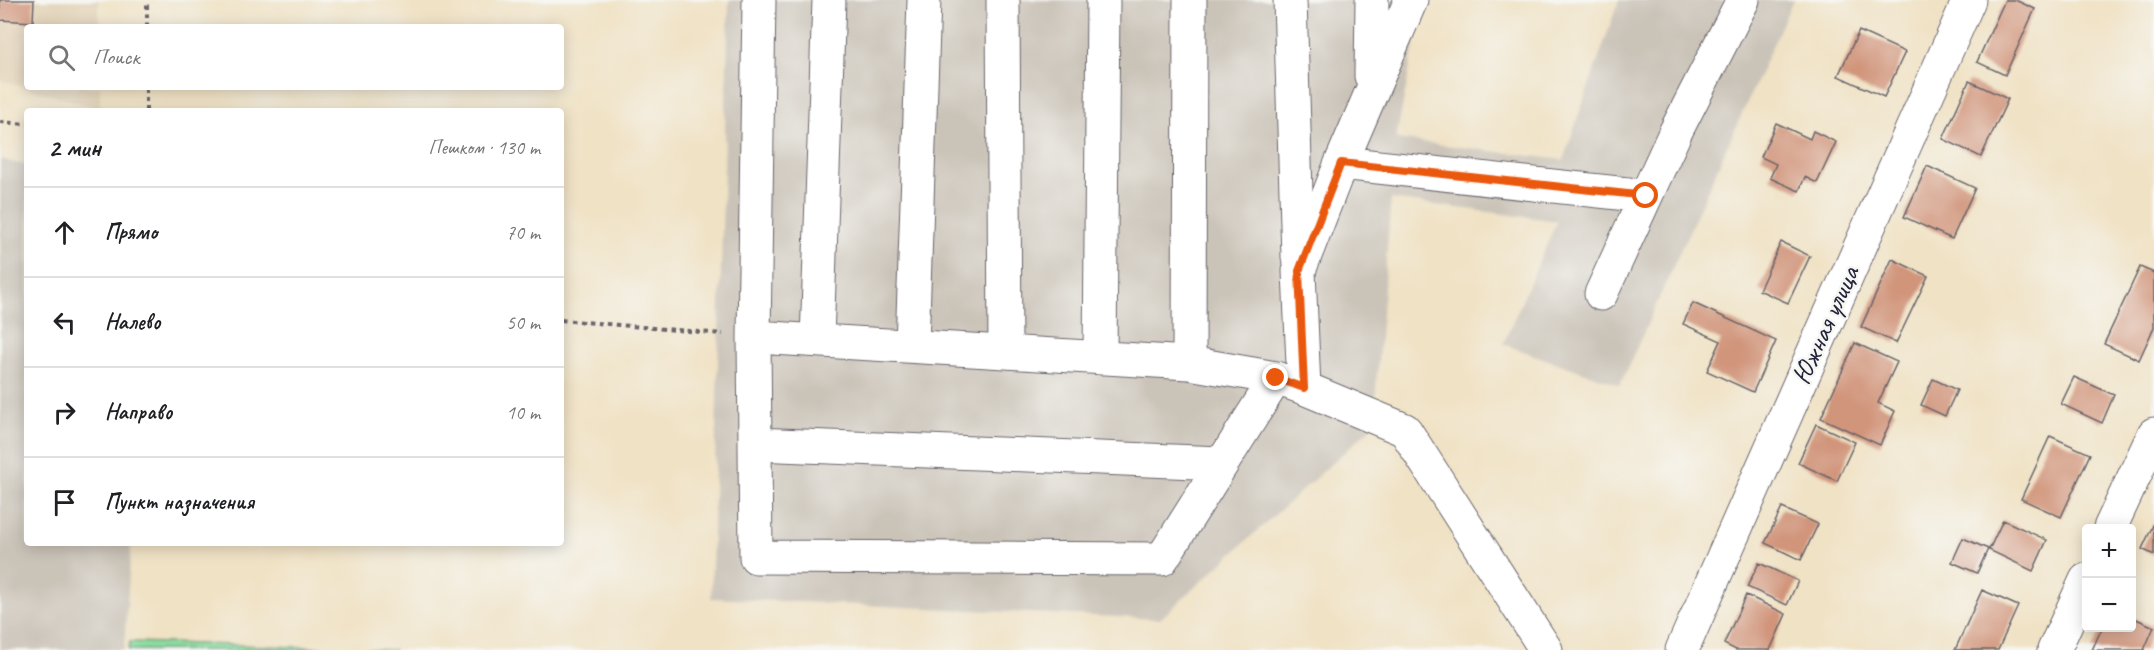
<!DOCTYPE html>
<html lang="ru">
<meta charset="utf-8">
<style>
:root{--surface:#fff;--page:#f2f2f2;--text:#202124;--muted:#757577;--line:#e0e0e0}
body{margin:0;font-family:Caveat,sans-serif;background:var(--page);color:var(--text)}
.controls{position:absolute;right:18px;bottom:18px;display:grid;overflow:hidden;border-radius:6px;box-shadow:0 3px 15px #0003}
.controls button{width:54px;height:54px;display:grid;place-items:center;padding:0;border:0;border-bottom:2px solid var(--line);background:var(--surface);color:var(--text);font:30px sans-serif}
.stop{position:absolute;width:18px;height:18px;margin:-14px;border:4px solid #ea580c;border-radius:50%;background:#fff}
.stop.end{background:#ea580c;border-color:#fff;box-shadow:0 2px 6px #0008}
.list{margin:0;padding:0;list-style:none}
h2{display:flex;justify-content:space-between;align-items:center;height:78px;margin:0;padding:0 24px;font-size:26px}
h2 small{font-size:20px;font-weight:400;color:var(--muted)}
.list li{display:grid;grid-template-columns:39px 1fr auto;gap:18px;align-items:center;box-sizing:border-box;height:90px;padding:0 24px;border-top:2px solid var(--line)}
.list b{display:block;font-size:22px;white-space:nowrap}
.list em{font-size:20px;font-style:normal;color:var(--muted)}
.icon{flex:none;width:33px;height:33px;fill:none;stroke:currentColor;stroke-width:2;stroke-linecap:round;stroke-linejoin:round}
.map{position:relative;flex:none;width:2154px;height:650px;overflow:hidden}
.search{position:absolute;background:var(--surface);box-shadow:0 3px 15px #0003;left:24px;top:24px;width:540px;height:66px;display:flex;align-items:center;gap:15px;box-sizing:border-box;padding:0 21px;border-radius:6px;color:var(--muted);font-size:22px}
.panel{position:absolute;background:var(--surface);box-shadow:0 3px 15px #0003;left:24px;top:108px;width:540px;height:438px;border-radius:6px}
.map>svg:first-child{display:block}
</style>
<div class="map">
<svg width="2154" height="650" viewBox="0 0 2154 650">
<rect width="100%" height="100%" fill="#f6f6f2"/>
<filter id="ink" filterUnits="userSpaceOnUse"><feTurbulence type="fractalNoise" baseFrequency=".0167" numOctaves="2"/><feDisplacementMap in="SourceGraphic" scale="12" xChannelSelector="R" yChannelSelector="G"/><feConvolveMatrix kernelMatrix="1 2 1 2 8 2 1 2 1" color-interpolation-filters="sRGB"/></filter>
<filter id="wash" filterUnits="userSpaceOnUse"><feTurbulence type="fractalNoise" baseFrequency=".008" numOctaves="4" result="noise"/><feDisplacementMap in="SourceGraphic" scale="24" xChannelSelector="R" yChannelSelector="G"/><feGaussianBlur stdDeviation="1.35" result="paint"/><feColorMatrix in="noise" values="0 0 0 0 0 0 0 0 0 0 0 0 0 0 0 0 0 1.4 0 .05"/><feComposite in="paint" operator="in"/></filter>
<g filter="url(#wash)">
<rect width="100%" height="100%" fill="#f0e2c5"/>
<path fill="#e2d1b5" d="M0 0H99V27H27V87H100V109L0 80Z"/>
<path fill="#cac3b8" d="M729 0H1423L1396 139 1563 160 1619 0H1793L1620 385 1503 344 1557 221 1391 199 1373 426 1160 619 711 598Z
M0 159 27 166V543H131L124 650H0Z"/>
<path fill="#8de0a1" stroke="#58816e" stroke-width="1.5" d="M130 642 395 650H129Z"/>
<g id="blocks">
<path fill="#d1957b" d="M0 0H34L33 22 0 20Z
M2005 0H2015L2035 9 2005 75 1977 62Z
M1859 31 1905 52 1884 97 1838 76Z
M1969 81 2008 99 1981 157 1943 139Z
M1776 123 1810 139 1813 131 1836 142 1817 183 1805 177 1799 191 1770 178 1776 164 1761 157Z
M1927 166 1975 188 1952 239 1904 217Z
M1781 242 1810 256 1788 303 1759 290Z
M1892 259 1928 276 1896 343 1861 327Z
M2140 267 2154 273V327L2139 360 2104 344Z
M1693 303 1776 341 1753 392 1707 371 1721 341 1683 324Z
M1855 343 1897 362 1878 403 1895 411 1880 445 1821 418Z
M2074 377 2114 395 2102 423 2061 404Z
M1933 379 1957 390 1945 416 1921 405Z
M1816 424 1855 442 1837 481 1798 463Z
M2050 436 2090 454 2061 517 2021 499Z
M1782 508 1818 524 1801 560 1765 543Z
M2003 520 2047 540 2033 571 1989 550Z
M2154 523V555L2142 549Z
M1963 538 1988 549 1977 573 1952 562Z
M1759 563 1798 581 1787 605 1747 587Z
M1982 590 2018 606 1998 650H1955Z
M1746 595 1786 614 1770 650H1736L1724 644Z
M2132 617 2154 627 2144 650H2092L2102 628H2132Z"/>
</g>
</g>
<g filter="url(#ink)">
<use href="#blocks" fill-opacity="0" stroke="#6a656b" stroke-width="1.5"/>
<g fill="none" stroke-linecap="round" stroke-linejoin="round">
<g stroke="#6a656b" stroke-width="35">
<path id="minor" d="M759 0 754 337 756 557 1162 559 1276 378
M1003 0 1005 352
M1290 0 1298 257
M1371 76 1372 0
M1341 163 1646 196
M1601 294 1675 133 1743 0
M754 337 1189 363 1276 378 1304 388 1405 430 1546 650
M817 340 829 0
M912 346 924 0
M1100 358 1103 0
M1189 363 1190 0
M1304 388 1299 271 1341 163 1411 0
M755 444 1221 463
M2110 528 2154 434
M1682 650 1969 0
M2054 650 2086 580"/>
</g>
<path stroke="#6a656b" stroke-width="4" stroke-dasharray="4.5 4.5" stroke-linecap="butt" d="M147 27V0
M146 111V87
M0 122 27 124
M561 320 723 334"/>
<use href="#minor" stroke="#fff" stroke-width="33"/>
</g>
</g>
<g fill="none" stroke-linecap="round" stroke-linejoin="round" filter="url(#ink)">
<path stroke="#ea580c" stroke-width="8" d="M1276 378 1304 388 1299 271 1341 163 1646 196"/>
</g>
<g text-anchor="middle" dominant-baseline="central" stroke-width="5" stroke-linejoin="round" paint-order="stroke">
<g font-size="28" fill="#22223b" stroke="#f6f6f2">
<text transform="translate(1825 325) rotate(-66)">Южная улица</text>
</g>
</g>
</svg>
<div class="controls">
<button>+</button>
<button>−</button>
</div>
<div class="stop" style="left:1646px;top:196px"></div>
<div class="stop end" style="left:1276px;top:378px"></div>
<div class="search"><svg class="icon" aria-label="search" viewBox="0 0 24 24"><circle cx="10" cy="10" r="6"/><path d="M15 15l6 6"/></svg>Поиск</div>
<section class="panel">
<h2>2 мин<small>Пешком · 130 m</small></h2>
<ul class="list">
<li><svg class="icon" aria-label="ahead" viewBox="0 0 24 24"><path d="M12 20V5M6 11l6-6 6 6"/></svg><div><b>Прямо</b></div><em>70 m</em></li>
<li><svg class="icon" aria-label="left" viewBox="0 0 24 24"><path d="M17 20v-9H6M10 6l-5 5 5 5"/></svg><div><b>Налево</b></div><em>50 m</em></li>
<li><svg class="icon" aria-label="right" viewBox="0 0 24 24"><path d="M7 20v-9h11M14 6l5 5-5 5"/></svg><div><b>Направо</b></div><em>10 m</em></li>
<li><svg class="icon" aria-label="arrive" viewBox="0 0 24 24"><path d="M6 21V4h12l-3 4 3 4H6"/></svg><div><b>Пункт назначения</b></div></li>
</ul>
</section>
</div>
